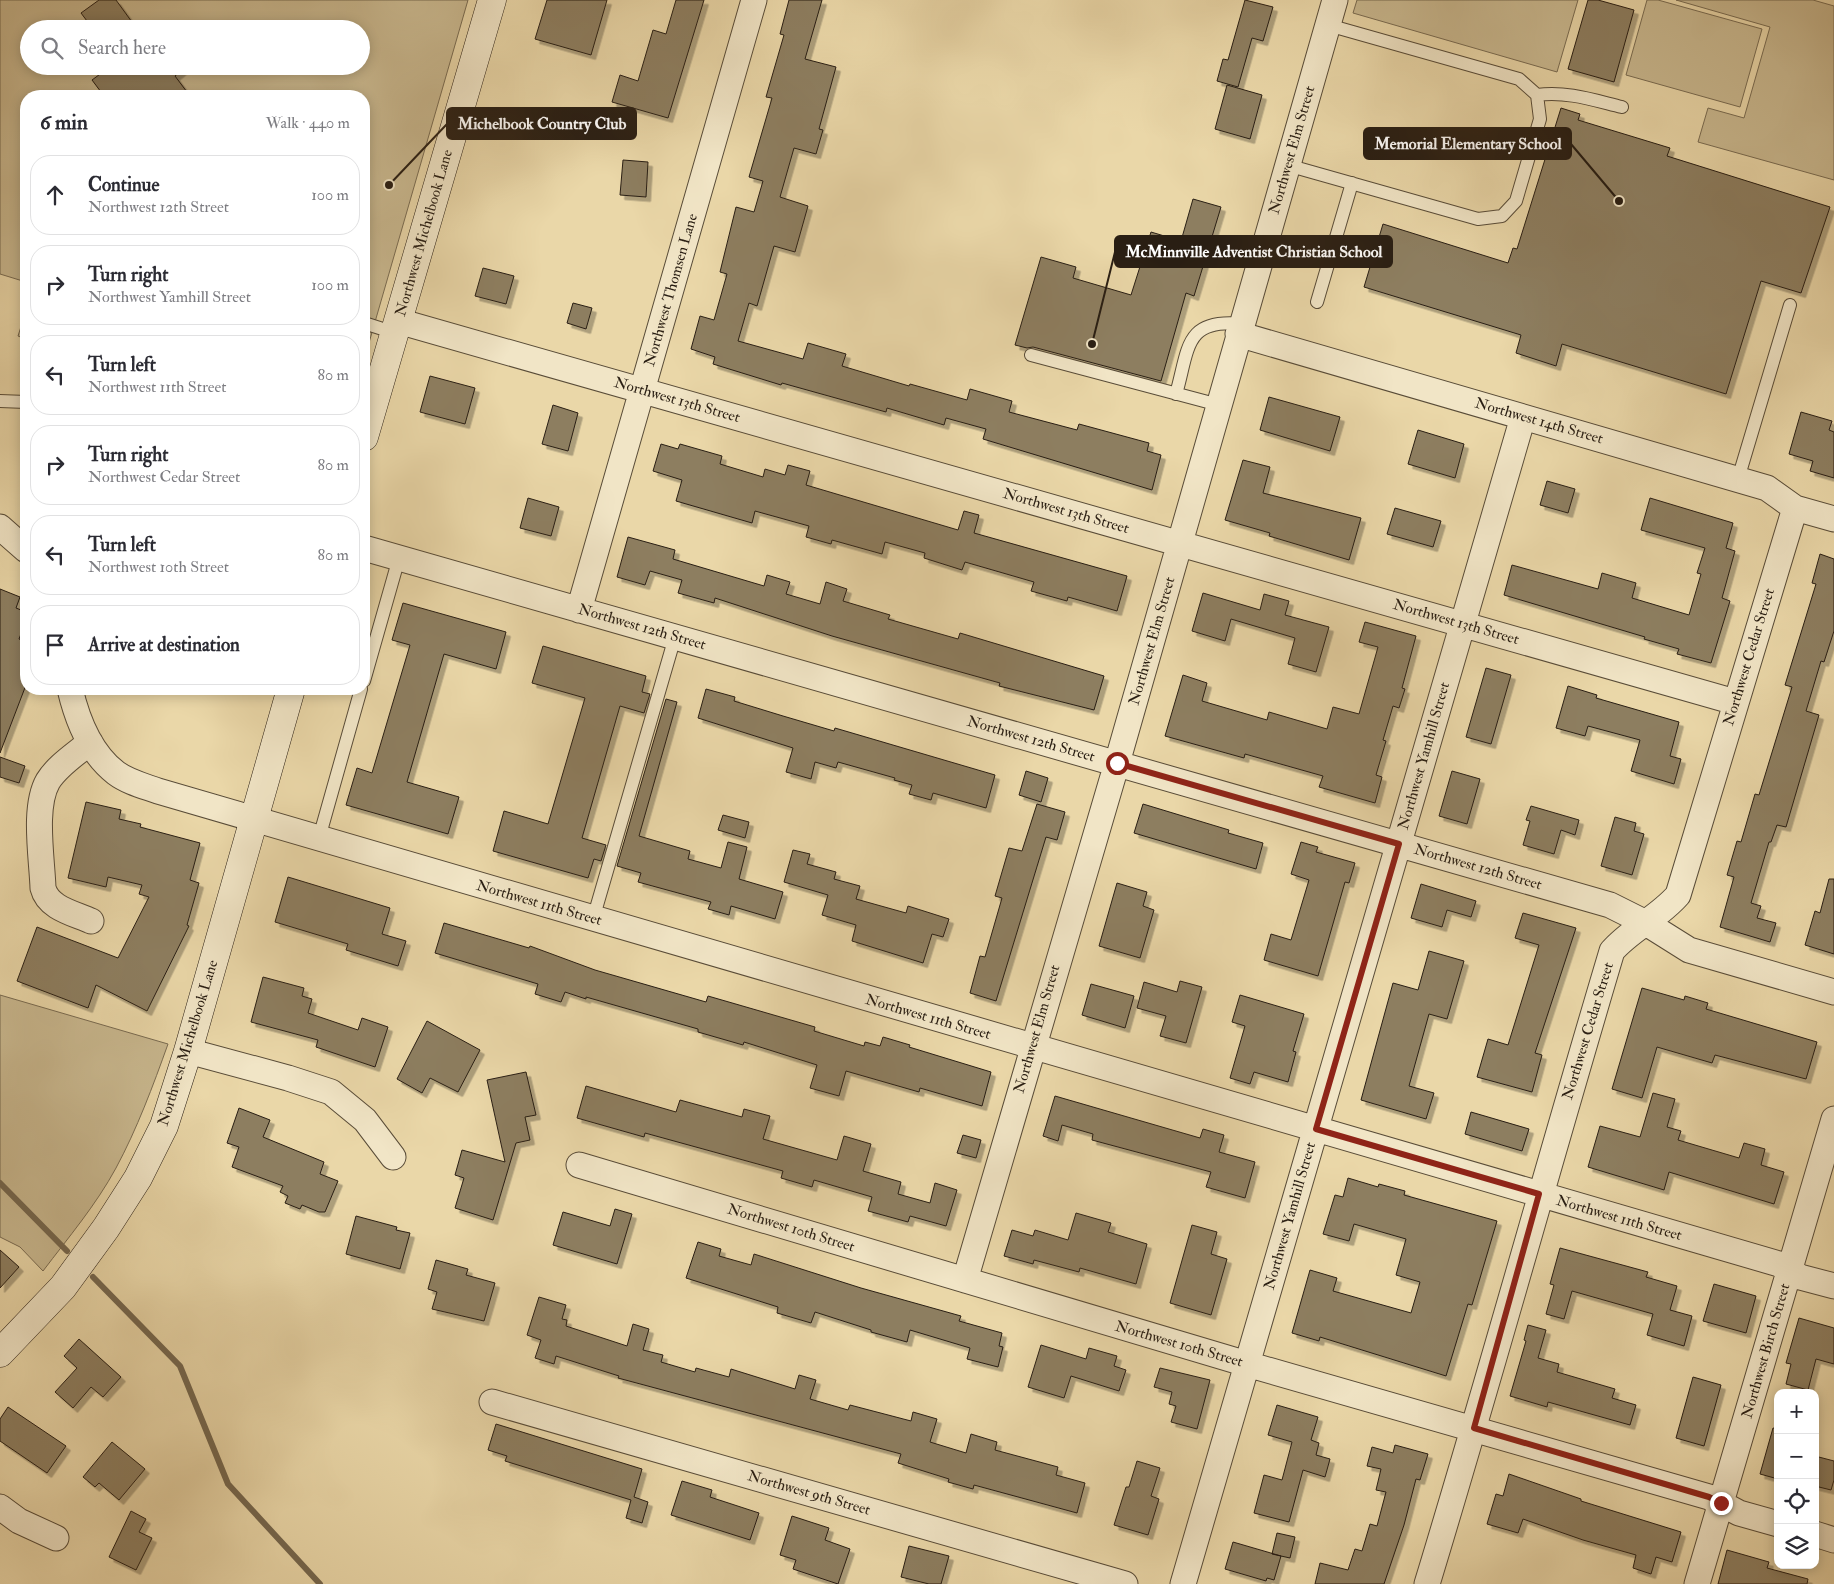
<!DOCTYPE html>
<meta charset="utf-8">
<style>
:root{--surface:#fff;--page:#f2f2f3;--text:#2b2b33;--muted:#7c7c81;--line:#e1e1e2}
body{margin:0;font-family:"IM FELL Double Pica",serif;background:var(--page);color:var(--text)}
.controls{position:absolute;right:15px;bottom:15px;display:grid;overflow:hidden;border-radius:10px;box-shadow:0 2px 12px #0003}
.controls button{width:45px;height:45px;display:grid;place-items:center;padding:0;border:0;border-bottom:1px solid var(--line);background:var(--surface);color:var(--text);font:25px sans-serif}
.stop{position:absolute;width:15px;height:15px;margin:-11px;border:4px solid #8f2418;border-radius:50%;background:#fff}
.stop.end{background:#8f2418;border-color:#fff;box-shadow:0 1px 5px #0008}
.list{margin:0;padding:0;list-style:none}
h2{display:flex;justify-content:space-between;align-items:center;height:65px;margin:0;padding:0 20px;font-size:21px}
h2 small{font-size:16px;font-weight:400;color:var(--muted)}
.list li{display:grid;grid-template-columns:32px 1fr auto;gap:15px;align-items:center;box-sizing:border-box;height:80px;margin:0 10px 10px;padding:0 10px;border:1px solid var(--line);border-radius:20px}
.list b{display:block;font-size:19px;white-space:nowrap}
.list p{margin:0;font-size:16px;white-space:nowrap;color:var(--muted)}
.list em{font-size:16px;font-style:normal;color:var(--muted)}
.icon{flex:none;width:28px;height:28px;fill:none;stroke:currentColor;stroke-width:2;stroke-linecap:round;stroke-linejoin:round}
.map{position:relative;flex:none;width:1834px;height:1584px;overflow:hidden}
.search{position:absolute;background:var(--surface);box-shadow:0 2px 12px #0003;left:20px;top:20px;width:350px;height:55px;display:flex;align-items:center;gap:12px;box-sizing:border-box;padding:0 18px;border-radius:28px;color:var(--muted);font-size:19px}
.panel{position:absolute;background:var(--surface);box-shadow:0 2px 12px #0003;left:20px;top:90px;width:350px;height:605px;border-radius:20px}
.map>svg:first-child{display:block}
</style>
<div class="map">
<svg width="1834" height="1584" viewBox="0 0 1834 1584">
<defs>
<filter id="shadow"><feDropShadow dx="4.5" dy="4.5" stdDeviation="0" flood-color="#0004"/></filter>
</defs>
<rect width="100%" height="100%" fill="#ead7a8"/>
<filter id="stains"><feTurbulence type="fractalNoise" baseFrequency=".004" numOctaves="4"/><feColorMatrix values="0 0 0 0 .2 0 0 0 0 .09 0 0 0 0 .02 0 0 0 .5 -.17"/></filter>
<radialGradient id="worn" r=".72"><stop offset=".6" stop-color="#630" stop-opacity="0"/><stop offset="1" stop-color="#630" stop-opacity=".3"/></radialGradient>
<path fill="#c9b88f" stroke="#796b51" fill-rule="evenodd" d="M0 0H468L364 360V96H26V282L0 274ZM29 29H361V66H29Z
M1357 0H1578L1557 72 1353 13Z
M1647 0H1658L1762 29 1740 107 1626 75Z
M1676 0H1813L1834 6V180L1698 142 1708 108 1744 118 1770 27Z
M26 311V339L18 336Z
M0 995 168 1044C153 1086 137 1129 116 1168 96 1205 68 1238 43 1271L20 1247 0 1237Z"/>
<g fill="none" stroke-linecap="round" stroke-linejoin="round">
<path stroke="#75674e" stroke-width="6" d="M0 1183 67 1251
M93 1277 180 1366 228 1484 320 1584"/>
</g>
<path fill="#8d7e60" stroke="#291e13" filter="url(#shadow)" d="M99 0H116L137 29H93L81 13Z
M547 0H607L591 55 535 39Z
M676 0H704L668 118 612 102 620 75 638 81 653 30 666 34Z
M789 0H822L805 59 836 67 819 129 823 130 816 154 794 148 780 197 808 206 795 252 774 246 757 306 749 303 738 341 803 359 808 343 846 354 842 366 909 386 910 384 967 400 970 389 1012 401 1009 412 1077 430 1079 424 1149 443 1147 451 1161 455 1152 490 983 439 986 429 946 418 944 425 887 408 886 412 782 383 781 385 713 364 715 357 691 349 700 316 714 320 727 274 720 272 736 207 754 212 763 181 749 177 772 98 766 97 784 35 780 34Z
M1245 0 1273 7 1263 41 1252 38 1238 87 1217 81 1223 59 1228 60Z
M1588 0H1598L1634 10 1614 82 1568 69Z
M111 66H187L175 76 190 96H104L92 80Z
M1227 85 1262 95 1250 139 1215 129Z
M1561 108 1580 114 1578 120 1670 148 1667 156 1830 207 1801 293 1761 281 1726 394 1562 344 1556 366 1516 353 1521 335 1364 287 1383 224 1508 263 1513 248 1517 249Z
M623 160 648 162 646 197 620 195Z
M1193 199 1221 207 1194 296 1186 293 1161 381 1033 347 1027 348 1015 345 1041 257 1076 267 1073 278 1131 295 1151 232 1181 241Z
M483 268 514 276 506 304 475 296Z
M573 303 592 308 586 329 567 323Z
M430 376 475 388 465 424 420 412Z
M1269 397 1340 417 1330 451 1260 430Z
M553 405 578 413 568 451 542 444Z
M1801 412 1832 421 1829 430 1834 432V478L1810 471 1813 461 1789 454Z
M1418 430 1464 444 1455 478 1408 464Z
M661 444 678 449 680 444 722 456 720 464 763 477 765 469 785 475 788 465 810 471 806 485 958 530 964 511 979 515 974 533 1127 576 1117 611 1068 597 1067 601 1031 591 1034 582 965 562 962 570 924 558 925 553 885 542 882 554 832 540 831 544 806 537 809 526 755 511 752 523 676 501 682 480 653 471Z
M1243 460 1270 467 1263 493 1361 518 1349 560 1269 536 1270 533 1225 520Z
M1547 481 1575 489 1568 513 1540 505Z
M528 498 559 507 551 536 520 528Z
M1650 498 1733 523 1726 548 1735 551 1722 598 1730 601 1711 663 1677 654 1679 649 1644 639 1645 637 1504 595 1512 565 1598 589 1602 573 1636 583 1632 598 1689 615 1701 574 1697 573 1705 548 1641 530Z
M1395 508 1441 521 1433 547 1387 534Z
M628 537 675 550 673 559 764 586 767 575 790 582 786 594 820 604 826 582 847 589 843 601 890 615 888 619 958 639 960 633 1104 676 1094 710 999 686 1000 683 832 636 715 598 714 603 678 593 682 580 650 571 645 585 617 577Z
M1820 554 1834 559V631L1824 662 1821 661 1806 711 1819 715 1786 827 1777 825 1771 842H1769L1751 903 1761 906 1757 918 1776 923 1770 942 1720 927 1734 877 1727 875 1737 841 1741 842 1755 794 1759 795 1792 687 1785 685 1816 584 1812 583Z
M0 589 20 597 16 608 26 612V621L19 639 26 642V685L0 753Z
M1203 593 1260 610 1264 594 1289 601 1285 615 1329 627 1316 672 1288 664 1295 638 1231 619 1225 641 1192 631Z
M403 603 506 632 496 669 444 654 407 782 459 797 448 834 346 805 357 768 372 773 410 645 392 640Z
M1365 622 1416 636 1402 688 1405 689 1399 708 1393 706 1383 740 1386 741 1376 775 1382 777 1375 803 1319 787 1323 776 1245 754 1244 758 1165 736 1183 675 1207 683 1202 701 1267 720 1269 712 1327 729 1333 707 1359 714 1378 647 1359 642Z
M543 646 646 676 642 692 650 694 644 713 620 706 582 838 606 845 601 861 594 859 588 878 493 851 504 811 548 824 585 698 532 683Z
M1486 668 1511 675 1491 744 1466 737Z
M1568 686 1597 695 1596 698 1679 722 1670 756 1681 759 1674 784 1631 771 1640 740 1588 726 1585 736 1556 728Z
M706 689 735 697 734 701 783 716 834 731 835 728 995 775 986 808 933 793 931 800 909 794 912 785 894 780 895 778 838 762 836 768 815 762 811 779 786 772 793 748 698 718Z
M666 699 677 702 639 836 690 851 688 859 721 868 728 842 747 847 739 879 783 892 775 919 731 906 729 915 708 909 711 902 638 882 641 873 617 866Z
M0 757 25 766 19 783 0 777Z
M1026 771 1048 778 1041 802 1019 795Z
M1452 771 1480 779 1467 824 1439 816Z
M86 802 121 810 119 819 141 824 140 827 200 843 190 880 199 883 187 925 189 926 147 1011 96 985 88 1008 17 981 37 927 118 958 149 897 139 894 142 885 108 877 106 887 68 878Z
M1037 804 1065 812 1057 840 1046 837 996 1001 970 993 980 956 985 957 1002 898 995 896 1009 848 1022 851Z
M1143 804 1229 830 1228 833 1263 843 1256 869 1134 833Z
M1531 806 1579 820 1575 835 1561 830 1554 854 1523 845 1530 821 1526 820Z
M723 815 749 822 745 838 718 830Z
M1615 817 1636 823 1634 831 1644 834 1632 875 1601 866Z
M1301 842 1318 847 1316 852 1355 863 1349 883 1345 882 1318 976 1264 960 1271 934 1291 940 1309 880 1291 874Z
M793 850 810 854 807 864 836 872 834 879 860 886 856 899 906 913 908 906 949 919 943 937 932 934 923 963 852 941 856 925 822 915 828 895 784 882Z
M288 877 390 908 382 934 406 941 398 966 346 950 348 944 275 922Z
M1829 879H1834V954L1805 945 1815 911 1820 913Z
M1117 883 1147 892 1143 906 1154 910 1140 958 1099 946Z
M1421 884 1476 901 1471 917 1447 910 1442 927 1411 918Z
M1523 913 1576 928 1535 1053 1542 1055 1532 1092 1477 1077 1488 1039 1508 1045 1539 945 1515 938Z
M444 923 529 948 530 946 595 970 706 1002 708 996 815 1027 814 1031 864 1046 865 1042 880 1046 883 1037 910 1045 909 1047 991 1072 982 1106 920 1088 919 1092 846 1071 839 1096 810 1088 817 1065 744 1042 743 1045 698 1032V1029L586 997V999L565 992 561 1002 535 994 538 984 435 953Z
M1429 951 1464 961 1447 1019 1429 1014 1409 1086 1434 1093 1426 1119 1361 1100 1393 983 1418 990Z
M263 977 304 988 302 996 312 999 308 1013 358 1030 362 1018 388 1027 375 1067 316 1047 318 1040 251 1022Z
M1180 981 1202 987 1186 1043 1160 1036 1166 1016 1137 1008 1144 982 1177 992Z
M1091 984 1134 996 1125 1028 1082 1015Z
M1642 988 1684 1000 1685 996 1708 1003 1706 1009 1817 1042 1806 1079 1715 1055 1712 1063 1657 1047 1642 1098 1612 1089Z
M1240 995 1304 1014 1293 1051 1296 1052 1288 1082 1254 1072 1250 1084 1230 1078 1245 1026 1232 1022Z
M427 1021 480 1050 458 1092 430 1078 422 1093 397 1079Z
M526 1072 536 1115 525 1117 530 1140 516 1143 493 1220 455 1208 464 1178 455 1175 462 1150 505 1162 487 1080Z
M586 1086 676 1112 680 1100 742 1117 744 1109 770 1116 763 1139 837 1160 844 1136 871 1144 863 1171 901 1182 898 1194 930 1203 935 1183 957 1190 946 1226 910 1216 908 1222 868 1211 872 1197 814 1180 812 1187 781 1178 783 1171 645 1133 644 1137 577 1118Z
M1653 1093 1675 1099 1667 1127 1681 1131 1678 1140 1739 1158 1744 1143 1765 1149 1761 1165 1784 1172 1774 1204 1669 1172 1664 1190 1588 1167 1600 1126 1640 1137Z
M1055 1096 1200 1138 1203 1129 1224 1135 1219 1152 1255 1162 1245 1198 1206 1187 1211 1172 1092 1140 1093 1134 1062 1125 1058 1141 1043 1136Z
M239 1108 270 1120 263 1137 324 1162 320 1174 338 1181 325 1212H319L302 1205 300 1209 285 1203 288 1196 280 1192 283 1186 232 1167 239 1147 227 1143Z
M1471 1112 1529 1129 1522 1151 1465 1134Z
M963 1135 981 1140 976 1158 957 1153Z
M1348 1178 1378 1187 1379 1184 1405 1191 1404 1195 1497 1221 1472 1305 1468 1304 1446 1376 1320 1337 1319 1341 1292 1333 1310 1270 1337 1278 1333 1291 1411 1313 1420 1282 1396 1275 1406 1239 1354 1224 1349 1241 1323 1234 1335 1195 1343 1197Z
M615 1209 632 1214 617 1264 553 1245 563 1212 610 1226Z
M1076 1213 1111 1223 1108 1232 1147 1244 1136 1284 1080 1268 1079 1272 1034 1260 1033 1264 1004 1256 1012 1230 1033 1236 1035 1230 1068 1240Z
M356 1216 397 1227 396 1230 410 1233 400 1269 346 1254Z
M1192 1225 1217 1232 1211 1254 1227 1259 1211 1315 1170 1303Z
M698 1242 721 1249 719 1256 751 1265 754 1254 861 1288 961 1316 959 1321 1002 1333 999 1346 1003 1347 998 1367 967 1359 970 1348 910 1330 907 1342 871 1332V1330L815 1312 811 1323 777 1313 778 1307 686 1278Z
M1560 1248 1648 1272 1646 1277 1677 1286 1670 1310 1692 1316 1684 1346 1647 1335 1653 1314 1572 1291 1564 1319 1546 1314 1554 1285 1550 1284Z
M0 1250 19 1267 0 1288Z
M436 1260 468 1269 466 1275 495 1283 484 1321 432 1309 437 1292 428 1289Z
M1714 1284 1756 1296 1746 1333 1703 1321Z
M539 1297 566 1305 562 1319 567 1320 566 1326 627 1346 633 1324 649 1329 643 1350 663 1355 661 1362 695 1372 696 1368 729 1377 731 1369 795 1389 799 1375 816 1380 810 1399 848 1410 850 1405 911 1421 913 1412 937 1419 930 1442 966 1453 971 1434 997 1442 995 1450 1058 1467 1056 1475 1085 1483 1077 1513 974 1485 973 1489 948 1482 949 1479 898 1463 901 1454 618 1378 619 1376 556 1356 554 1364 535 1358 541 1340 527 1335Z
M1799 1318 1834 1328V1364L1816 1359 1808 1390 1786 1384 1791 1364 1786 1363Z
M1528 1325 1546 1330 1538 1358 1559 1364 1557 1372 1615 1389 1612 1398 1636 1405 1630 1425 1548 1402 1547 1407 1510 1396 1526 1341 1524 1340Z
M79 1339 121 1377 103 1397 91 1387 73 1408 55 1392 77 1368 64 1356Z
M1041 1345 1086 1359 1089 1348 1117 1356 1114 1366 1126 1370 1119 1391 1071 1376 1064 1398 1028 1387Z
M1160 1368 1210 1380 1197 1429 1171 1422 1176 1406 1169 1404 1172 1392 1154 1387Z
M1693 1377 1721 1385 1704 1446 1676 1438Z
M1277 1405 1318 1417 1311 1440 1319 1443 1316 1455 1330 1459 1325 1477 1303 1470 1289 1522 1254 1513 1264 1475 1282 1480 1292 1442 1268 1435Z
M8 1407 66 1446 47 1473 0 1441V1419Z
M496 1424 642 1469 634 1497 648 1502 642 1523 626 1518 631 1500 505 1461 507 1456 488 1450Z
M1773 1428 1778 1429V1479L1760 1474Z
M112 1442 145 1469 119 1500 99 1483 95 1487 83 1477Z
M1395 1445 1428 1454 1420 1480 1416 1479 1404 1525 1384 1584H1315L1320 1563 1348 1570 1355 1549 1362 1551 1370 1524 1377 1526 1386 1492 1376 1490 1381 1469 1367 1466 1372 1447 1393 1453Z
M1815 1456 1834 1461V1480L1831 1490 1815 1486Z
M1137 1461 1160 1468 1151 1496 1159 1499 1148 1535 1114 1525 1126 1487H1129Z
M1509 1474 1581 1499V1501L1681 1532 1672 1562 1656 1557 1651 1574 1633 1568 1636 1555 1583 1540 1523 1519 1518 1533 1487 1524 1496 1494 1503 1496Z
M682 1481 712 1490 710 1497 759 1513 750 1540 671 1515Z
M131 1511 146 1519 139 1532 152 1538 136 1570 109 1557Z
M792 1516 829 1528 825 1540 850 1549 838 1584 793 1569 796 1560 780 1555Z
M1277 1533 1295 1537 1290 1558 1272 1554Z
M1233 1542 1281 1556 1274 1580 1267 1578 1266 1581 1225 1569Z
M909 1546 949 1556 941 1584H929L901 1577Z
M1727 1550 1769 1562 1767 1568 1808 1579 1807 1584H1718Z"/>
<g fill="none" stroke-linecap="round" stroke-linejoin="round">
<g stroke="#594c38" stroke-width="14">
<path id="lane" d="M1537 95C1567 91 1593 100 1622 107
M1287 165 1478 219 1502 216 1516 201 1540 119 1537 95 1519 79 1328 25
M1317 302 1352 183
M364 323 395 333
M1031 355 1219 405
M1176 394C1189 349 1184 318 1242 324
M0 401 26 402
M1738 479 1790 305
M364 681 399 558
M319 838 361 689
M593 919 675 637"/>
</g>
<g stroke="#594c38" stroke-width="27">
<path id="street" d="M398 321 1735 702
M1238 334 1767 488 1795 508 1834 519
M0 527 26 550
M364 548 1610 905 1646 923 1689 950 1834 992
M579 610 754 0
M70 689C77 719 90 753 116 773 128 782 144 786 158 791L1779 1264 1800 1277 1834 1286
M90 742C76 754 58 765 48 781 33 807 42 858 43 888 48 908 73 913 91 921
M188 1051 288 1078 331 1092 365 1120 393 1157
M579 1165 1247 1364 1709 1497 1739 1513 1778 1524
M965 1280 1117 763 1335 0
M492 1402 1125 1584
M0 1507 19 1521 56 1538
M1815 1534 1834 1540
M1183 1584 1523 417
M1427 1584C1491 1374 1549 1162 1612 951 1631 929 1658 918 1678 895L1795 508
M1697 1584 1834 1119"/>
</g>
<g stroke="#291e13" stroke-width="29">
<path id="secondary" d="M364 437 492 0
M0 1353 63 1287 106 1228 138 1178 164 1126 188 1051 291 689"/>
</g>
<use href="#lane" stroke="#f1e5c6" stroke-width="12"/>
<use href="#street" stroke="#f1e5c6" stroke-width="25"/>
<use href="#secondary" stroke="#f1e5c6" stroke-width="28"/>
</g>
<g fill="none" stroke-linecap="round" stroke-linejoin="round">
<path stroke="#8f2418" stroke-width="6" d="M1117 763 1399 844 1316 1129 1539 1194 1474 1428 1709 1497 1721 1503"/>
</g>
<g text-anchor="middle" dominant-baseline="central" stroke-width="4" stroke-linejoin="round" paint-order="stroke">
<g font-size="15" fill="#291e13" stroke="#f1e5c6">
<text transform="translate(1292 150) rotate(-74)">Northwest Elm Street</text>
<text transform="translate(424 233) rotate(-74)">Northwest Michelbook Lane</text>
<text transform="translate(671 290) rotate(-74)">Northwest Thomsen Lane</text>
<text transform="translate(677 400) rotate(16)">Northwest 13th Street</text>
<text transform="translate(1539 421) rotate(16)">Northwest 14th Street</text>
<text transform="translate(1066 511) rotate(16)">Northwest 13th Street</text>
<text transform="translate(1456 622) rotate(16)">Northwest 13th Street</text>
<text transform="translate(642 627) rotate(16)">Northwest 12th Street</text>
<text transform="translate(1152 641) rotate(-74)">Northwest Elm Street</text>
<text transform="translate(1749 657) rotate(-73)">Northwest Cedar Street</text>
<text transform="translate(1031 739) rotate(16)">Northwest 12th Street</text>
<text transform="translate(1424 756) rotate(-74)">Northwest Yamhill Street</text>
<text transform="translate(1478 867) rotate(16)">Northwest 12th Street</text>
<text transform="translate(539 903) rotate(16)">Northwest 11th Street</text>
<text transform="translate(928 1017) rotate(16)">Northwest 11th Street</text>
<text transform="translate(1037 1029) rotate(-74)">Northwest Elm Street</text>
<text transform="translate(1588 1031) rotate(-73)">Northwest Cedar Street</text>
<text transform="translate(188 1043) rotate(-73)">Northwest Michelbook Lane</text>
<text transform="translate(1290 1216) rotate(-74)">Northwest Yamhill Street</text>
<text transform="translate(1619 1218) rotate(16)">Northwest 11th Street</text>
<text transform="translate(791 1228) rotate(17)">Northwest 10th Street</text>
<text transform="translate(1179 1344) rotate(16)">Northwest 10th Street</text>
<text transform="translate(1766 1351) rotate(-74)">Northwest Birch Street</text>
<text transform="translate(809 1493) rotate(16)">Northwest 9th Street</text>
</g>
</g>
<path fill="none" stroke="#291e13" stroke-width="2" d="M389 185L447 124M1619 201L1571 144M1092 344L1115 252"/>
<g fill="#291e13" stroke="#f1e5c6" stroke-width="2">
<circle cx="389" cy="185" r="5"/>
<circle cx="1619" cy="201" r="5"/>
<circle cx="1092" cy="344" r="5"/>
</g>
<g fill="#291e13" stroke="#291e13" stroke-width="2">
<rect x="447" y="108" width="189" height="31" rx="5"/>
<rect x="1364" y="128" width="207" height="31" rx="5"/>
<rect x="1115" y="236" width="277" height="31" rx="5"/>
</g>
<g font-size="16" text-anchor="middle" font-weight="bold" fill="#fff">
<text x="542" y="129">Michelbook Country Club</text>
<text x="1468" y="149">Memorial Elementary School</text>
<text x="1254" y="257">McMinnville Adventist Christian School</text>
</g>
<rect width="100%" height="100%" filter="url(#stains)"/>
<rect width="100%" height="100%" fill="url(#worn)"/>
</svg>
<div class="controls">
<button>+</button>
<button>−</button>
<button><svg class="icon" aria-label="locate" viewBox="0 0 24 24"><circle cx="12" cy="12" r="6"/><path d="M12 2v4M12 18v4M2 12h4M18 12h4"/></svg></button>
<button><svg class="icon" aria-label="layers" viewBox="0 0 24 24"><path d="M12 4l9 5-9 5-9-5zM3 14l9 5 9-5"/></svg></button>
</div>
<div class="stop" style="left:1117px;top:763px"></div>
<div class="stop end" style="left:1721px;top:1503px"></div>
<div class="search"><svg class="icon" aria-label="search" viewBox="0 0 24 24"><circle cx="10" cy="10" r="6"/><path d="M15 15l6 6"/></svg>Search here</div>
<section class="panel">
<h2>6 min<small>Walk · 440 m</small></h2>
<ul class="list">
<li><svg class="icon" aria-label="ahead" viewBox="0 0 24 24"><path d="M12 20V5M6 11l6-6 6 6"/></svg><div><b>Continue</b><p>Northwest 12th Street</p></div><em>100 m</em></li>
<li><svg class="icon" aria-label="right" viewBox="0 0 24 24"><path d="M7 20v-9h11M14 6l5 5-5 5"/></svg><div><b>Turn right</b><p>Northwest Yamhill Street</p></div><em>100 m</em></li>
<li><svg class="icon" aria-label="left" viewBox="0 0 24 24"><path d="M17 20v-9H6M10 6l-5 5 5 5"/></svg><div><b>Turn left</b><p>Northwest 11th Street</p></div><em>80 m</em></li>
<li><svg class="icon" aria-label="right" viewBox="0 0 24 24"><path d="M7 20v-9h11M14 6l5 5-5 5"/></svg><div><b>Turn right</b><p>Northwest Cedar Street</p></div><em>80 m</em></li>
<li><svg class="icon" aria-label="left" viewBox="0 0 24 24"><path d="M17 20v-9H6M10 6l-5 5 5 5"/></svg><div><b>Turn left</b><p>Northwest 10th Street</p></div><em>80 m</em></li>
<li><svg class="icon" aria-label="arrive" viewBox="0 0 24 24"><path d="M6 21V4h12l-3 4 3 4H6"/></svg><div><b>Arrive at destination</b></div></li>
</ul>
</section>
</div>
